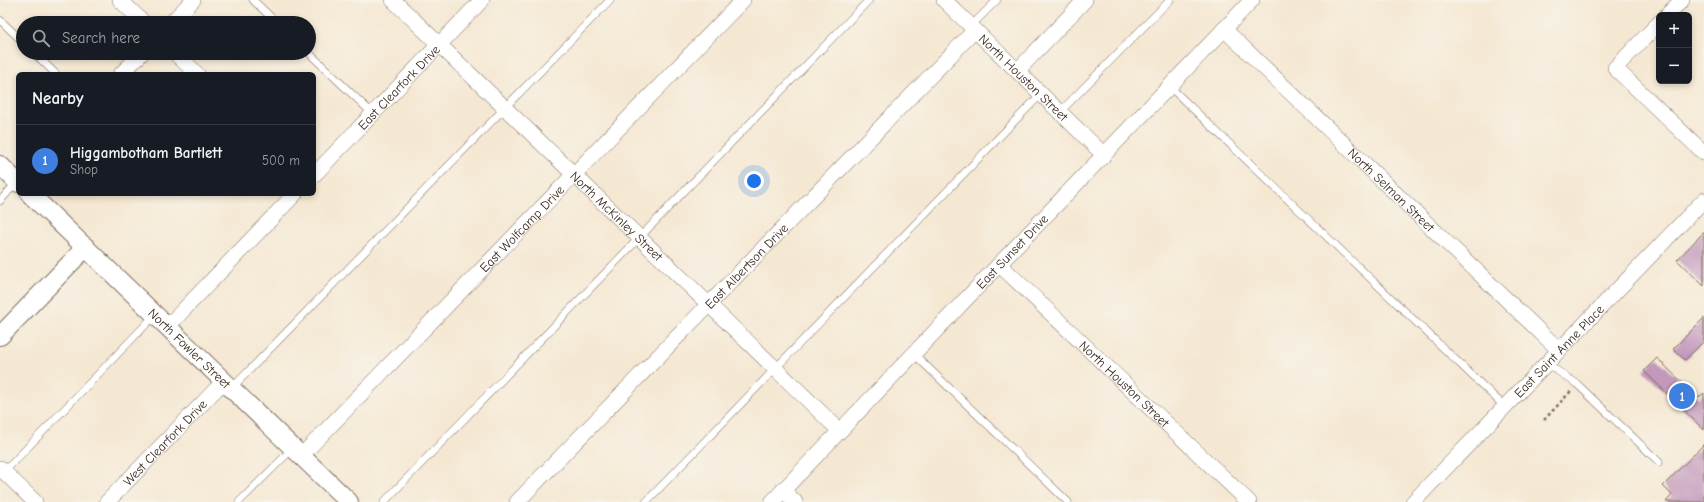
<!DOCTYPE html>
<meta charset="utf-8">
<style>
:root{--surface:#171b24;--page:#20242c;--text:#f1f3f6;--muted:#9ea1a6;--line:#363941;--accent:#0f766e}
body{margin:0;font-family:"Comic Neue",sans-serif;background:var(--page);color:var(--text)}
.controls{position:absolute;right:12px;top:12px;display:grid;overflow:hidden;border-radius:6px;box-shadow:0 2px 6px #0003}
.controls button{width:36px;height:36px;display:grid;place-items:center;padding:0;border:0;border-bottom:1px solid var(--line);background:var(--surface);color:var(--text);font:20px sans-serif}
.you{position:absolute;left:754px;top:181px;width:14px;height:14px;margin:-10px;border:3px solid #fff;border-radius:50%;background:#1a73e8;box-shadow:0 0 0 6px #1a73e833}
.badge{display:grid;place-items:center;width:26px;height:26px;border-radius:50%;background:var(--accent);color:#fff;font-size:13px;font-weight:700}
.pin{position:absolute;translate:-50% -50%;border:2px solid #fff;box-shadow:0 1px 4px #0006}
.list{margin:0;padding:0;list-style:none}
h2{display:flex;justify-content:space-between;align-items:center;height:52px;margin:0;padding:0 16px;font-size:17px}
h2 small{font-size:13px;font-weight:400;color:var(--muted)}
.list li{display:grid;grid-template-columns:26px 1fr auto;gap:12px;align-items:center;box-sizing:border-box;height:72px;padding:0 16px;border-top:1px solid var(--line)}
.list b{display:block;font-size:15px;white-space:nowrap}
.list p{margin:0;font-size:13px;white-space:nowrap;color:var(--muted)}
.list em{font-size:13px;font-style:normal;color:var(--muted)}
.icon{flex:none;width:22px;height:22px;fill:none;stroke:currentColor;stroke-width:2;stroke-linecap:round;stroke-linejoin:round}
.map{position:relative;flex:none;width:1704px;height:502px;overflow:hidden}
.search{position:absolute;background:var(--surface);box-shadow:0 2px 6px #0003;left:16px;top:16px;width:300px;height:44px;display:flex;align-items:center;gap:10px;box-sizing:border-box;padding:0 14px;border-radius:22px;color:var(--muted);font-size:15px}
.panel{position:absolute;background:var(--surface);box-shadow:0 2px 6px #0003;left:16px;top:72px;width:300px;height:124px;border-radius:6px}
.map>svg:first-child{display:block}
</style>
<div class="map">
<svg width="1704" height="502" viewBox="0 0 1704 502">
<rect width="100%" height="100%" fill="#f7f3e8"/>
<filter id="ink" filterUnits="userSpaceOnUse"><feTurbulence type="fractalNoise" baseFrequency=".025" numOctaves="2"/><feDisplacementMap in="SourceGraphic" scale="8" xChannelSelector="R" yChannelSelector="G"/><feConvolveMatrix kernelMatrix="1 2 1 2 8 2 1 2 1" color-interpolation-filters="sRGB"/></filter>
<filter id="wash" filterUnits="userSpaceOnUse"><feTurbulence type="fractalNoise" baseFrequency=".012" numOctaves="4" result="noise"/><feDisplacementMap in="SourceGraphic" scale="16" xChannelSelector="R" yChannelSelector="G"/><feGaussianBlur stdDeviation="0.9" result="paint"/><feColorMatrix in="noise" values="0 0 0 0 0 0 0 0 0 0 0 0 0 0 0 0 0 1.4 0 .05"/><feComposite in="paint" operator="in"/></filter>
<g filter="url(#wash)">
<rect width="100%" height="100%" fill="#f5e8d3"/>
<g id="blocks">
<path fill="#c298bb" d="M1703 233H1704V286L1677 260Z
M1704 318V341L1685 360 1673 349Z
M1657 358 1698 398 1704 393V430L1644 371Z
M1704 444V502H1666L1672 495 1663 486Z"/>
</g>
</g>
<g filter="url(#ink)">
<use href="#blocks" fill-opacity="0" stroke="#7c6c5d" stroke-width="1"/>
<g fill="none" stroke-linecap="round" stroke-linejoin="round">
<g stroke="#7c6c5d" stroke-width="8">
<path id="service" d="M253 0 277 23
M0 20 23 42
M971 26 997 0
M34 53 56 74
M309 53 373 114
M1169 86 1505 407
M1060 112 1170 0
M0 201 17 182
M914 354 1068 502
M1546 363 1577 384 1659 462
M231 389 610 0
M3 473 155 315
M239 502 292 449
M384 502 869 0
M646 502 1041 94"/>
</g>
<g stroke="#7c6c5d" stroke-width="16">
<g id="minor">
<path d="M120 0 144 23"/>
<path id="s1" d="M393 0 840 431"/>
<path id="s2" d="M944 0 1104 155"/>
<path d="M1667 15 1682 0"/>
<path d="M171 23 193 0"/>
<path d="M1659 23 1615 68 1704 153"/>
<path id="s3" d="M1224 29 1559 350"/>
<path d="M175 53 197 74"/>
<path d="M1017 71 1085 0"/>
<path d="M121 74 142 53"/>
<path id="s4" d="M314 175 482 0"/>
<path id="s5" d="M1000 265 1249 502"/>
<path d="M167 327 295 194"/>
<path id="s6" d="M301 456 743 0"/>
<path d="M0 468 35 502"/>
<path d="M783 490 795 502"/>
<path id="s7" d="M107 502 223 382"/>
<path id="s8" d="M517 502 975 30"/>
<path id="s9" d="M772 502 1252 0"/>
<path id="s10" d="M1413 502 1704 200"/>
</g>
</g>
<g stroke="#7c6c5d" stroke-width="20">
<g id="tertiary">
<path d="M0 165 18 183"/>
<path id="s11" d="M30 194 349 502"/>
<path d="M0 336 86 247"/>
</g>
</g>
<path stroke="#7c6c5d" stroke-width="2.5" stroke-dasharray="3 3" stroke-linecap="butt" d="M1544 420 1572 390"/>
<use href="#service" stroke="#fff" stroke-width="7"/>
<use href="#minor" stroke="#fff" stroke-width="15"/>
<use href="#tertiary" stroke="#fff" stroke-width="18"/>
</g>
</g>
<g text-anchor="middle" dominant-baseline="central" stroke-width="3" stroke-linejoin="round" paint-order="stroke">
<g font-size="13" fill="#3b2a1e" stroke="#f7f3e8">
<text stroke="none"><textPath href="#s2" startOffset="111">North Houston Street</textPath></text>
<text stroke="none"><textPath href="#s4" startOffset="122">East Clearfork Drive</textPath></text>
<text stroke="none"><textPath href="#s3" startOffset="232">North Selman Street</textPath></text>
<text stroke="none"><textPath href="#s1" startOffset="311">North McKinley Street</textPath></text>
<text stroke="none"><textPath href="#s6" startOffset="317">East Wolfcamp Drive</textPath></text>
<text stroke="none"><textPath href="#s9" startOffset="347">East Sunset Drive</textPath></text>
<text stroke="none"><textPath href="#s8" startOffset="329">East Albertson Drive</textPath></text>
<text stroke="none"><textPath href="#s11" startOffset="222">North Fowler Street</textPath></text>
<text stroke="none"><textPath href="#s10" startOffset="210">East Saint Anne Place</textPath></text>
<text stroke="none"><textPath href="#s5" startOffset="172">North Houston Street</textPath></text>
<text stroke="none"><textPath href="#s7" startOffset="83">West Clearfork Drive</textPath></text>
</g>
</g>
</svg>
<div class="controls">
<button>+</button>
<button>−</button>
</div>
<div class="you"></div>
<div class="pin badge" style="left:1682px;top:396px;background:#3f7fe0">1</div>
<div class="search"><svg class="icon" aria-label="search" viewBox="0 0 24 24"><circle cx="10" cy="10" r="6"/><path d="M15 15l6 6"/></svg>Search here</div>
<section class="panel">
<h2>Nearby<small></small></h2>
<ul class="list">
<li><span class="badge" style="background:#3f7fe0">1</span><div><b>Higgambotham Bartlett</b><p>Shop</p></div><em>500 m</em></li>
</ul>
</section>
</div>
